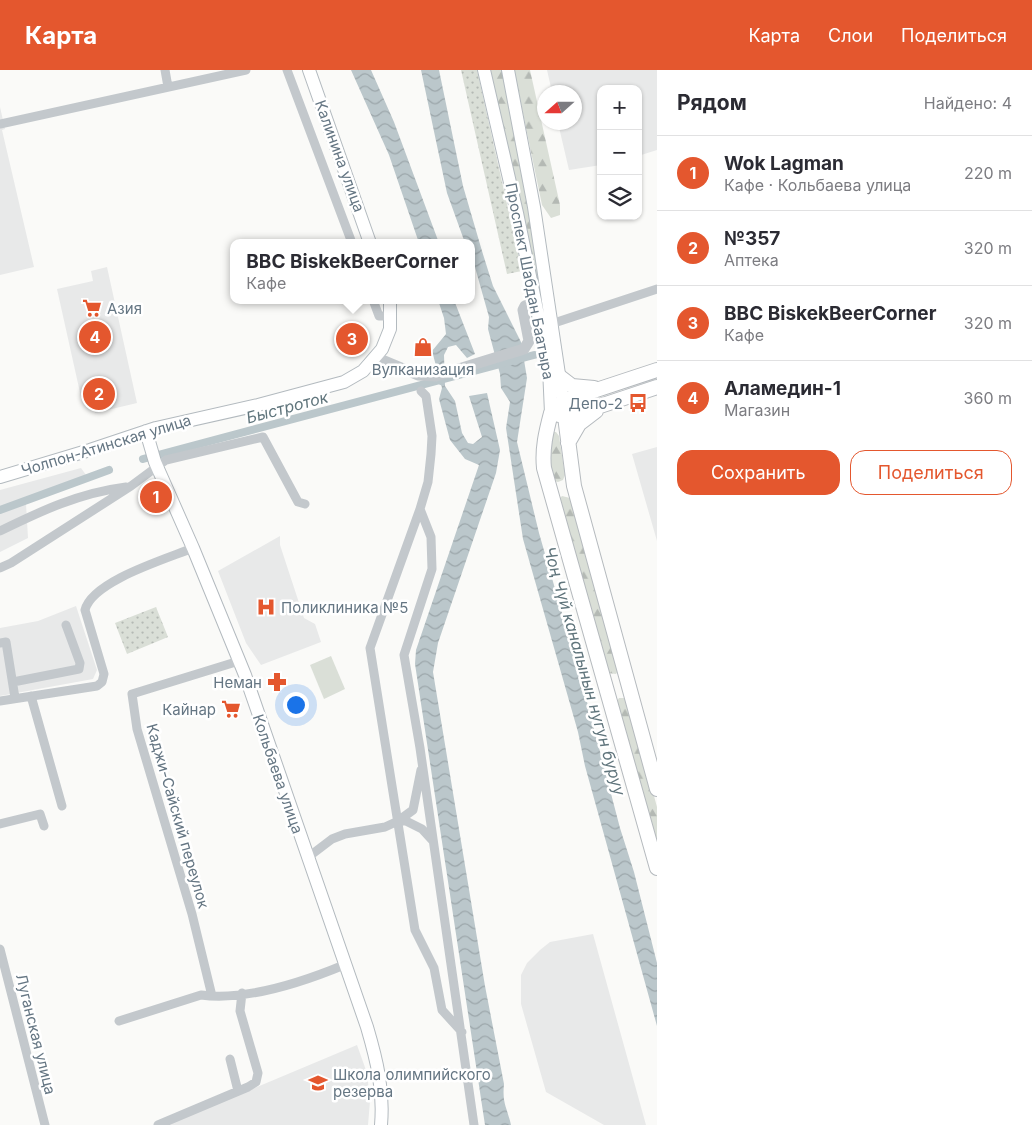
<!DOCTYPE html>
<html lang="ru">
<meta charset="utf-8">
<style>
:root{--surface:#fff;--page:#f7f7f7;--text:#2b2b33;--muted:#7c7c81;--line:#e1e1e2;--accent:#e4572e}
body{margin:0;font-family:Inter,sans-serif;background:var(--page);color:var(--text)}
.controls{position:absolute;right:15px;top:15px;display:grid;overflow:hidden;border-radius:10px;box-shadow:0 1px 4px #0004}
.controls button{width:45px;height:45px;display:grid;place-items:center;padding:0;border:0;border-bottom:1px solid var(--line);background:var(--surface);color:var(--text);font:25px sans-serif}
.compass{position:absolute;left:537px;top:15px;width:45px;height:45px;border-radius:50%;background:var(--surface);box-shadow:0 1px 4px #0004;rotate:249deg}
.you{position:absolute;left:295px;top:634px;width:18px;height:18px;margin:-12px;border:4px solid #fff;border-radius:50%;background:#1a73e8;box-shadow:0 0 0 8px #1a73e833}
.badge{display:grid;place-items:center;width:32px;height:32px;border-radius:50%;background:var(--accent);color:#fff;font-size:16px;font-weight:700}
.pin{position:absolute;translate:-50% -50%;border:2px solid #fff;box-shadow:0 1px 5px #0006}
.popup{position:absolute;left:230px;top:169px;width:245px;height:65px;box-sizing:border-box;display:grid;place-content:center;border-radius:10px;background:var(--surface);filter:drop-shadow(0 1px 4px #0005);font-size:16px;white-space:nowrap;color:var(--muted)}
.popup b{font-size:19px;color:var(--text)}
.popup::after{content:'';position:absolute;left:50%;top:100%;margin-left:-10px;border:10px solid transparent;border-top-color:var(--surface)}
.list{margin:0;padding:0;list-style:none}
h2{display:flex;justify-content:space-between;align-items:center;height:65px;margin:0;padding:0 20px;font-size:21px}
h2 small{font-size:16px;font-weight:400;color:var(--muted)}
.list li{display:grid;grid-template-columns:32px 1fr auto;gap:15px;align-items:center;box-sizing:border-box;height:75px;padding:0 20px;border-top:1px solid var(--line)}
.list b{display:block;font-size:19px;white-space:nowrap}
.list p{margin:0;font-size:16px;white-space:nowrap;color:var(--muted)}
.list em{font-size:16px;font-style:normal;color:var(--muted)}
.actions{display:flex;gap:10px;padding:15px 20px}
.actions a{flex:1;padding:11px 0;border:1px solid var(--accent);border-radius:15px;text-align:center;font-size:18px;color:var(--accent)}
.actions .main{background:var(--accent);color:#fff}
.icon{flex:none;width:28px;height:28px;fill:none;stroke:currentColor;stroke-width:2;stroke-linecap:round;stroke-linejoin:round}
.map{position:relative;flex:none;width:657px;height:1055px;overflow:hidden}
header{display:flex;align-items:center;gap:30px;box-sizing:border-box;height:70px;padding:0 25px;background:var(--accent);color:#fff}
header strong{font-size:24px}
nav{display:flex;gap:28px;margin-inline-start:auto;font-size:18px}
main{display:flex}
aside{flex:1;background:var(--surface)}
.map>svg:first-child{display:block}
</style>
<header>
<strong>Карта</strong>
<nav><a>Карта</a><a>Слои</a><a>Поделиться</a></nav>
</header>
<main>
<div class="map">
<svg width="657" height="1055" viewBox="0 0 657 1055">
<defs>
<pattern id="grass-dots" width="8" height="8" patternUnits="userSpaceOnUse" patternTransform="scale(1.25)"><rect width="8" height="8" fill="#dadfd7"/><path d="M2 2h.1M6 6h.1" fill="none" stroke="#b4b9b4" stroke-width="1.8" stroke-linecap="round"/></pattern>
<pattern id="forest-firs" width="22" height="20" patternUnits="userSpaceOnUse" patternTransform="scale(1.25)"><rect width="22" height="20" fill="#dadfd7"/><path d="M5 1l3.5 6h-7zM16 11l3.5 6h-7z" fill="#b4b9b4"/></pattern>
<pattern id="water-waves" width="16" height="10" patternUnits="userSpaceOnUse" patternTransform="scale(1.25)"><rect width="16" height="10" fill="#bbc7cb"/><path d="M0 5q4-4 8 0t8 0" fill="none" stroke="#9ca6aa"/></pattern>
</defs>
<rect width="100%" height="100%" fill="#fafaf8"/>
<path fill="#e8e9e9" d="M547 0H657V80L638 86V19H601V95L569 100 558 53 574 52V22H552Z
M0 37 5 59 2 60 34 197 0 205Z
M107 197 137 333 95 343 91 325 81 327 57 219 93 211 91 201Z
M657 377V471L632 384Z
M81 398 86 405 0 437V420Z
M26 434 28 468 0 482V443Z
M280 466V475L304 548 315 554 321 572 261 595 246 573 218 501Z
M76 536 97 600 93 609 0 626V558L38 551Z
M593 864 646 1055H604L546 1022 521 934V905L527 893 540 880 550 872Z
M357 975 367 1003 370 1031 368 1055H167Z"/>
<path fill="url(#grass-dots)" d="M461 0H477L522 201 507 204Z
M156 537 168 567 127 584 115 553Z"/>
<path fill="url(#forest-firs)" d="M488 0H504L522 94 540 214H538Z
M514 0H530L560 135V145L551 148 542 135Z
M553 362H556L559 366 565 405 563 410 558 412 554 411C548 394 549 380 553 362Z
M562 426 570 428 618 601 616 604 608 603 560 428Z
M619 628H625L629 634 657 737V771L617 631Z"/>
<path fill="#dadfd7" d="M331 586 345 619 324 629 310 595Z"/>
<path fill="url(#water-waves)" d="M351 0H371L394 52 439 173H419L389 85Z
M421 0H439L463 116 482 181 493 216 521 272 527 308 517 372 539 463 581 609 620 758 634 802 657 893V956L585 696 578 662 523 469 506 358 510 332 501 318 500 304 488 259 489 247 471 183V173H465L447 123Z
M438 230H454L475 284 467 288 456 275 448 277 444 285 445 316 455 331 462 363 468 373 473 374 482 367 469 326 487 323 500 380 496 403 438 573 433 602 485 916 504 1014C502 1034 507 1037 511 1055H485L415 594 416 580 479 395 465 389 450 370 439 329 442 318 432 281 446 264 444 248Z"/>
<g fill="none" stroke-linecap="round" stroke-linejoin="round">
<path stroke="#bbc7cb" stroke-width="2.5" d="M437 312 443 315"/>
<path stroke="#bbc7cb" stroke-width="8" d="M143 389 534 285
M0 440 109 400"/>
<g stroke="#b3babf" stroke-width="14">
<path id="secondary" d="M309 0 370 173
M484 0 517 143 549 298 551 343
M508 0 534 137 563 331
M146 361 155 392 193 478 245 605 367 957C377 991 384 1020 381 1055
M0 407 90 380 156 358 258 335 344 312 363 301 382 279 390 259V230"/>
</g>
<g stroke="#b5babe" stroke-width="16">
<path id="primary" d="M559 306 572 316 594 318
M563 331 574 416 657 719
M558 337 563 331 657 300
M551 343C546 362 542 379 544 398L657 798
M559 345 567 347 657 317
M568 373 579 354 596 341"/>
</g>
<path stroke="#c3c8cc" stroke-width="9" d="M165 0 168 17
M287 0 352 173
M0 54 246 0
M373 230 379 246H391
M551 254 657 219
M421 321 426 326 432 366 431 384 428 412 420 439 431 467 432 499 404 585 420 678 474 1055
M420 439 370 578 415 860 434 898 442 940 462 962
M0 461C41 441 79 423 126 417
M0 498 11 493 131 416 166 390 263 367 298 432 305 434
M0 573 6 572 15 628
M13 612 79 599 80 593 66 555
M31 626 62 736
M0 631 97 616 102 612 104 604 85 540C92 511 166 489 193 478
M398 751 413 740 421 700
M0 754 40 744 44 756
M307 788 332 769 345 764 385 757 398 751H406L422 759 433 771
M0 879 45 1055
M212 926 192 844 137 659 132 624 239 591
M119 951 201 925C246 931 303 912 344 895
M230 989 238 1021
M158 1055 248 1017 256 1012 258 1003 240 941 242 923"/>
<path stroke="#c3c8cc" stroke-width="11" d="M375 287 418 305 436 306 524 279 529 271 523 240 525 236 536 231"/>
<use href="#secondary" stroke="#fff" stroke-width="12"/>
<use href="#primary" stroke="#fff" stroke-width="14"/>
</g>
<defs>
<g id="supermarket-bare" transform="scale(1.5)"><path d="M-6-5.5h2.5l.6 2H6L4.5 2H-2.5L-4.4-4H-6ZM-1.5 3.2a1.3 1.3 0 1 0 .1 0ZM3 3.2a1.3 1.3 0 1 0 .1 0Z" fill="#e4572e" stroke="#fff" stroke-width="2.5" paint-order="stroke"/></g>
<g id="shop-bare" transform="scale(1.5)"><path d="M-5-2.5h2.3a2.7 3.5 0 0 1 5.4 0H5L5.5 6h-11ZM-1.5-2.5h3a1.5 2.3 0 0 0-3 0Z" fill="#e4572e" stroke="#fff" stroke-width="2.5" paint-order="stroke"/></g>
<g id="bus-bare" transform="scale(1.5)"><path d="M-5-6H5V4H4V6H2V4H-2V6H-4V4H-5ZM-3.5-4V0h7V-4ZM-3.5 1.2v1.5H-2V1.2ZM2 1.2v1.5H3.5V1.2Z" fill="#e4572e" stroke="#fff" stroke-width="2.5" paint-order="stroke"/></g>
<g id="hospital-bare" transform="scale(1.5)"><path d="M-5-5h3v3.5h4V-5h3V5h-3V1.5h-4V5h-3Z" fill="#e4572e" stroke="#fff" stroke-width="2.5" paint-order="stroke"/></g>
<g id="pharmacy-bare" transform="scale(1.5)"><path d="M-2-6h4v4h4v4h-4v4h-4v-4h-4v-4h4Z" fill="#e4572e" stroke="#fff" stroke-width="2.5" paint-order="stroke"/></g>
<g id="university-bare" transform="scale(1.5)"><path d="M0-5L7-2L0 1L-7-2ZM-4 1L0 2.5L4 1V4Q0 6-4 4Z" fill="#e4572e" stroke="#fff" stroke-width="2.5" paint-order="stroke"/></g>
</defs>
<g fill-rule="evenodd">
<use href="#supermarket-bare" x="92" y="238"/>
<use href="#shop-bare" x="423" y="277"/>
<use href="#bus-bare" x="638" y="333"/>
<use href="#hospital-bare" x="266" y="537"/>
<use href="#pharmacy-bare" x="277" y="612"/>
<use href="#supermarket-bare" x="231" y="639"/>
<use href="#university-bare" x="318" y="1013"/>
</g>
<g text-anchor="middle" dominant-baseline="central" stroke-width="5" stroke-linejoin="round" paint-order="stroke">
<g font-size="15" fill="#657683" stroke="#fff">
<text transform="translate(340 86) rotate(70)">Калинина улица</text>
<text transform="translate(530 211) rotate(79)">Проспект Шабдан Баатыра</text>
<text transform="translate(106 375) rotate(-17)">Чолпон-Атинская улица</text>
<text transform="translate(278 704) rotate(71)">Кольбаева улица</text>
<text transform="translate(178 746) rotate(74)">Каджи-Сайский переулок</text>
<text transform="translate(36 964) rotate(76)">Луганская улица</text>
</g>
<g font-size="15" fill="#657683" stroke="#fff" text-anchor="start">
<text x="107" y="238">Азия</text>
<text x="423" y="299" text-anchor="middle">Вулканизация</text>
<text x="623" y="333" text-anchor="end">Депо-2</text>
<text x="281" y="537">Поликлиника №5</text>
<text x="262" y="612" text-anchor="end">Неман</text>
<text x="216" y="639" text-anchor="end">Кайнар</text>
<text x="333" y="1004">Школа олимпийского<tspan x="333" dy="17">резерва</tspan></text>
</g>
<g font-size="16" font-style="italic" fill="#60757c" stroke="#fff">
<text transform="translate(287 337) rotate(-15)">Быстроток</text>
<text transform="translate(585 601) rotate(74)">Чоң Чүй каналынын нугун буруу</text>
</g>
</g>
</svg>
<div class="controls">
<button>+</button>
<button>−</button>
<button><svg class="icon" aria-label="layers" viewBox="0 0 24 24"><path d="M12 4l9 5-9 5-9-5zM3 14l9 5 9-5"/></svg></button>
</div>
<svg class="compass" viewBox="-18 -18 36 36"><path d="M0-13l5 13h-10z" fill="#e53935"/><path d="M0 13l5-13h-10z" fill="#7c7c81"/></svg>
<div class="you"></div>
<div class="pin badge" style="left:156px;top:427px">1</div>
<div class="pin badge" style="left:99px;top:324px">2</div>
<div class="pin badge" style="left:352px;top:269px">3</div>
<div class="popup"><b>BBC BiskekBeerCorner</b>Кафе</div>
<div class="pin badge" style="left:95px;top:267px">4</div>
</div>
<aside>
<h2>Рядом<small>Найдено: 4</small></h2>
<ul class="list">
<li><span class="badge">1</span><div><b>Wok Lagman</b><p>Кафе · Кольбаева улица</p></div><em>220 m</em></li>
<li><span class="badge">2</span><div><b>№357</b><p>Аптека</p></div><em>320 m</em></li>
<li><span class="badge">3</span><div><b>BBC BiskekBeerCorner</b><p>Кафе</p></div><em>320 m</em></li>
<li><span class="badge">4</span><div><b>Аламедин-1</b><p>Магазин</p></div><em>360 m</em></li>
</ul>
<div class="actions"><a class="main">Сохранить</a><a>Поделиться</a></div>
</aside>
</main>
